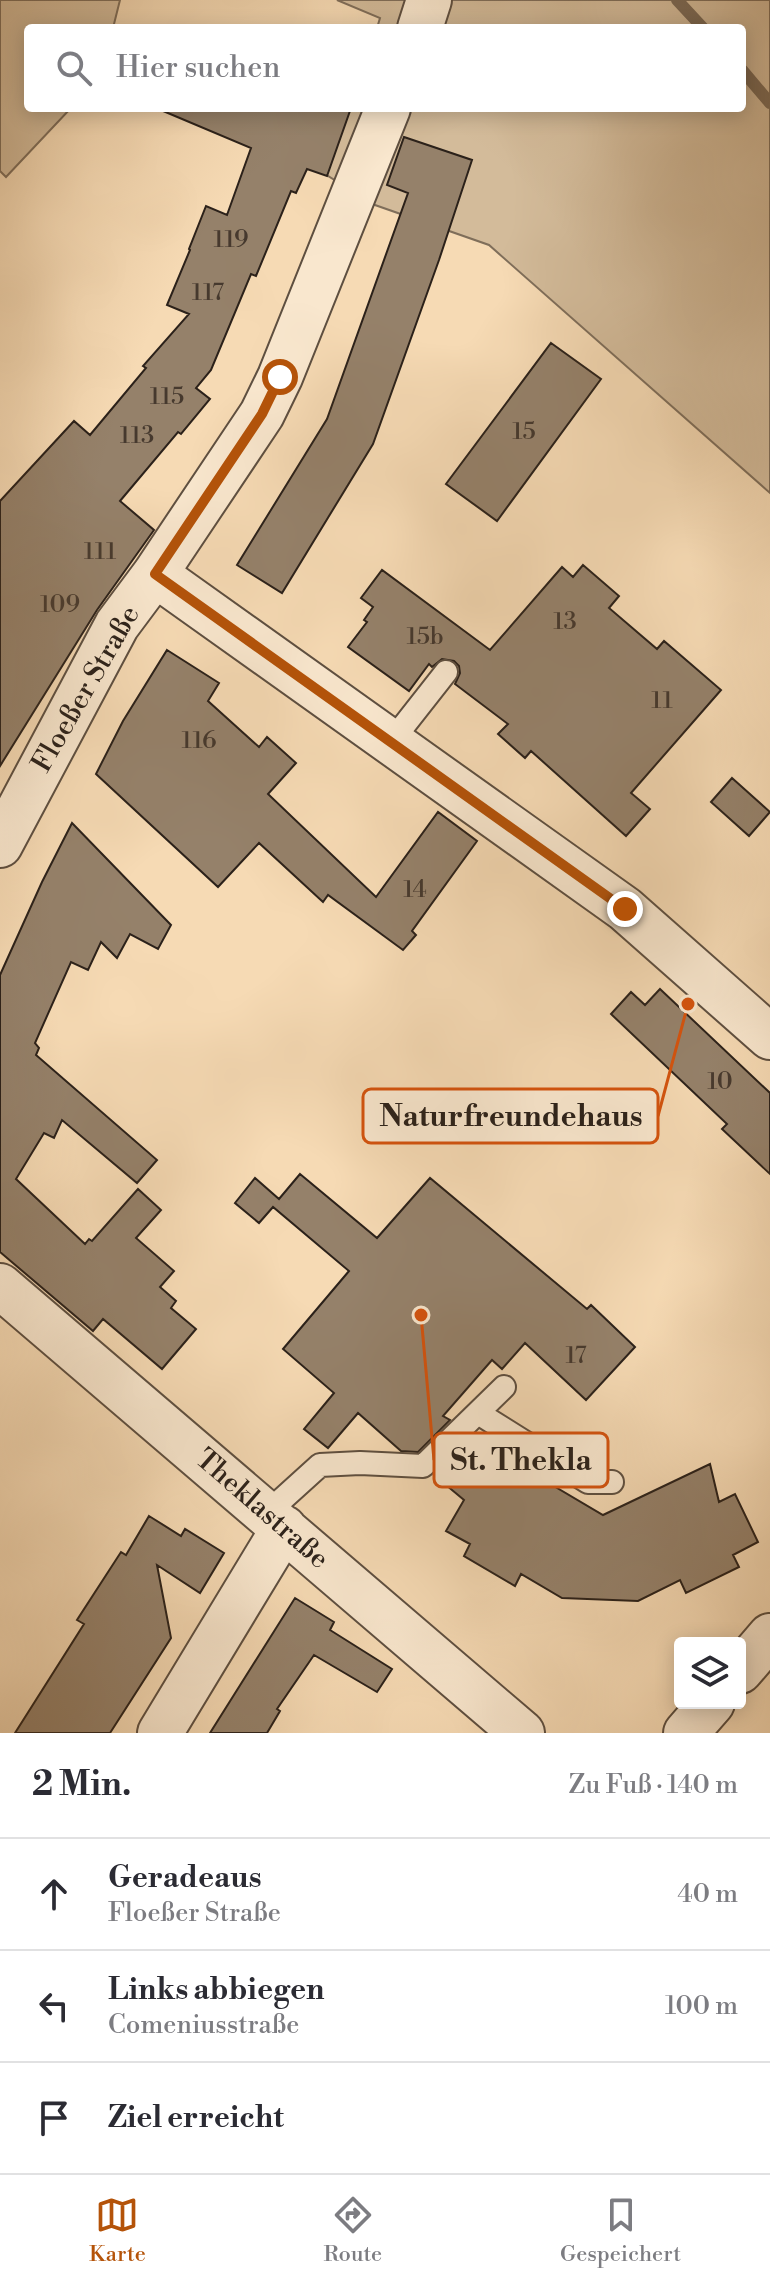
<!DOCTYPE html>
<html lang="de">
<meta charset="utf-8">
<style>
:root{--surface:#fff;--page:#f2f2f3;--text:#2b2b33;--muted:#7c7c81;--line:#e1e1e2;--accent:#b45309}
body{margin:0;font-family:"Libre Bodoni",serif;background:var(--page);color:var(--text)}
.controls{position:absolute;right:24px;bottom:24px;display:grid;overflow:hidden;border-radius:8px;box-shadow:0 4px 20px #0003}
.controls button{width:72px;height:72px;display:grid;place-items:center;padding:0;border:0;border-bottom:2px solid var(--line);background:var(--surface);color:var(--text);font:40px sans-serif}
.stop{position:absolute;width:24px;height:24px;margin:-18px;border:6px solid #b45309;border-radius:50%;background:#fff}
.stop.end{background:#b45309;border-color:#fff;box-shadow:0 2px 8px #0008}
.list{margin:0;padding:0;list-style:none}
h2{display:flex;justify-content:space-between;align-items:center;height:104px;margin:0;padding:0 32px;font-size:34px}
h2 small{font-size:26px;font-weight:400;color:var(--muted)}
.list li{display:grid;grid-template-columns:52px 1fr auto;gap:24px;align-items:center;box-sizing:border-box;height:112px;padding:0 32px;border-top:2px solid var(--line)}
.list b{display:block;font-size:30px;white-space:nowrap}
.list p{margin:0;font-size:26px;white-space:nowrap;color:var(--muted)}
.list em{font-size:26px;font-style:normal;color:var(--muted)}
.icon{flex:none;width:44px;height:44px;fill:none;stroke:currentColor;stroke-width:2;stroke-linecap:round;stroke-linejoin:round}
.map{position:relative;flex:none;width:770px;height:1733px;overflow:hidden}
.search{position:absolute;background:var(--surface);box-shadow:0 4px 20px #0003;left:24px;right:24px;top:24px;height:88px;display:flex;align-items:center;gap:20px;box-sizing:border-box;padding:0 28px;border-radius:8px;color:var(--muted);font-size:30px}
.sheet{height:440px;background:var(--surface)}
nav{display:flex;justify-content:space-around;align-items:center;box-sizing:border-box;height:112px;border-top:2px solid var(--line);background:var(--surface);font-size:22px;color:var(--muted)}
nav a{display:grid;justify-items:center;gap:4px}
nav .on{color:var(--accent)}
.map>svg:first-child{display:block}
</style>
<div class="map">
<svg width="770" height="1733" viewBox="0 0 770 1733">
<rect width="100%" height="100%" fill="#f6dab4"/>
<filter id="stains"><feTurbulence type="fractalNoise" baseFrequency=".0025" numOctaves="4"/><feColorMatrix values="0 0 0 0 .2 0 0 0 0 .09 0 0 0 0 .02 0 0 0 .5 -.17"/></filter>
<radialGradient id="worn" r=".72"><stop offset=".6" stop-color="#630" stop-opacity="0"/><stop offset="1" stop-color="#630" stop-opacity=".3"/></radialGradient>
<path fill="#d3bb9a" stroke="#7f6e5a" stroke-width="2" d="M0 0H120L113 28H28V108H71L6 177 0 171Z
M337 0H770V493L489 245 375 205 325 174 348 108H742V28H377L380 18Z"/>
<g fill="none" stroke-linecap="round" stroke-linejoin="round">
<path stroke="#7b6a57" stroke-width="12" d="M677 0 703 28
M742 70 770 103"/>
</g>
<path fill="#95816a" stroke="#2b211a" stroke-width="2" d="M156 108H351L327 176 307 169 296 193 291 191 256 276 251 274 211 370 196 388 210 399 181 434 178 432 120 501 154 530 97 610 0 766V501L74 421 90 435 146 368 143 366 189 314 167 305 190 250 189 249 206 206 227 215 251 148Z
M404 137 472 160 439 260 373 444 282 593 237 565 327 419 408 193 387 185Z
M551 343 601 379 497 521 446 484Z
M583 565 619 596 609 608 657 649 664 641 721 690 631 793 650 809 626 836 531 751 525 758 498 734 508 724 455 684 460 673 459 666 454 661 442 659 432 667 429 664 409 691 348 647 367 622 364 620 373 607 361 598 382 570 490 650 562 567 573 577Z
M167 650 219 683 208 701 259 747 267 737 296 763 268 794 376 897 438 812 477 841 412 931 416 935 403 950 328 895 323 902 259 843 218 887 96 774 123 721Z
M732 778 770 812 749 836 711 802Z
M72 823 171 925 158 949 130 934 117 958 101 942 88 970 71 962 35 1043 39 1048 36 1055 157 1160 137 1183 62 1120 54 1138 44 1133 16 1179 85 1244 89 1239 92 1241 138 1189 161 1210 136 1238 174 1271 160 1287 176 1301 171 1308 196 1329 162 1369 103 1319 93 1331 0 1252V975L42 882Z
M660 989 770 1093V1174L722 1129 727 1124 611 1014 631 992 645 1005Z
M300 1174 377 1238 430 1178 587 1309 591 1305 635 1347 586 1400 525 1343 502 1369 492 1360 443 1416 450 1420 418 1452 401 1451 358 1413 328 1448 304 1429 334 1393 283 1349 349 1271 273 1207 259 1223 235 1203 255 1178 279 1199Z
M475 1435 531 1466 545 1475 542 1479 603 1515 710 1464 719 1502 735 1494 758 1542 733 1555 739 1567 686 1593 680 1580 638 1601 562 1598 521 1574 515 1586 464 1556 470 1544 446 1531 464 1500 434 1475Z
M149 1516 181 1536 185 1529 224 1553 200 1593 157 1565 171 1638 110 1733H15L84 1624 77 1620 121 1552 126 1555Z
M295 1598 334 1622 330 1630 392 1669 377 1692 314 1655 277 1709 280 1711 267 1733H210Z"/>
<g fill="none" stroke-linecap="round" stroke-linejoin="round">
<g stroke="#5e4f40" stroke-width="26">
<path id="service" d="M391 742 446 672
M478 1413 588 1482H612
M267 1513 320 1465 360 1463 423 1466 504 1387"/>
</g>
<g stroke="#5e4f40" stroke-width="48">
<path id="minor" d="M420 28 429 0
M155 574 625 909 770 1037
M0 845 117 625 155 574 262 414 280 377 388 108
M0 1286 522 1733
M740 1671 770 1636
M160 1733 284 1528
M686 1733 712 1703"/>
</g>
<use href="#service" stroke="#f9e7ce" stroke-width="22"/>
<use href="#minor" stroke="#f9e7ce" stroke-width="44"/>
</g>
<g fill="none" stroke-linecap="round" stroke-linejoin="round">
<path stroke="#b45309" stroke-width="10" d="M280 377 262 414 155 574 625 909"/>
</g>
<g text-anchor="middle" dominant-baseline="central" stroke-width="6" stroke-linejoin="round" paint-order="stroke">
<g font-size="24" fill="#46392e">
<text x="231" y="240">119</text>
<text x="208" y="293">117</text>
<text x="167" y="397">115</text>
<text x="524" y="432">15</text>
<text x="137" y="436">113</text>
<text x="100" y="552">111</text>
<text x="60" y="605">109</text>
<text x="565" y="622">13</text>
<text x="425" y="637">15b</text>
<text x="662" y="701">11</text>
<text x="199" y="741">116</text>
<text x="415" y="890">14</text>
<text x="720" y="1082">10</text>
<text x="576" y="1356">17</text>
</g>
<g font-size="28" fill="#2b211a" stroke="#f9e7ce">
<text transform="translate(86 689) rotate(-60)">Floeßer Straße</text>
<text transform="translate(262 1509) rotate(41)">Theklastraße</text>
</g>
</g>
<path fill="none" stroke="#d5530d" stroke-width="3" d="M688 1004L658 1116M421 1315L434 1460"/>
<g fill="#d5530d" stroke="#f9e7ce" stroke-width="3">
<circle cx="688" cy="1004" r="8"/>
<circle cx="421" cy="1315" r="8"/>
</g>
<g fill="#f9e7ce" stroke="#d5530d" stroke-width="3">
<rect x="363" y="1089" width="295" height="54" rx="8"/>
<rect x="434" y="1433" width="174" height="54" rx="8"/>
</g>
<g font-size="30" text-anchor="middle" font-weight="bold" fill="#2b211a">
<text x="511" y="1126">Naturfreundehaus</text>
<text x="521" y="1470">St. Thekla</text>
</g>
<rect width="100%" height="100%" filter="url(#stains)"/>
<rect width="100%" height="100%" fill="url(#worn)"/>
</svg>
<div class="controls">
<button><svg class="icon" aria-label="layers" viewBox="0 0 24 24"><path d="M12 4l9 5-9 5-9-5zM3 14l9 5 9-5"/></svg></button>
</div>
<div class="stop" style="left:280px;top:377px"></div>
<div class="stop end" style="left:625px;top:909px"></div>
<div class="search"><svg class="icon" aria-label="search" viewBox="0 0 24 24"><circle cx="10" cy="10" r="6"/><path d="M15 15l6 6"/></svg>Hier suchen</div>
</div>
<section class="sheet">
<h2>2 Min.<small>Zu Fuß · 140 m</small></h2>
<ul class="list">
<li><svg class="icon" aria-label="ahead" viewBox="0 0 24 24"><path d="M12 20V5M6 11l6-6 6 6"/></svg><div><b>Geradeaus</b><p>Floeßer Straße</p></div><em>40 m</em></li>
<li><svg class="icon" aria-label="left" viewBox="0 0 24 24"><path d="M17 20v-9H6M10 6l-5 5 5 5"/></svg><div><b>Links abbiegen</b><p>Comeniusstraße</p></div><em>100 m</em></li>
<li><svg class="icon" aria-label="arrive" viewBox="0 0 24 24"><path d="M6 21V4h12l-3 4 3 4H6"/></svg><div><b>Ziel erreicht</b></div></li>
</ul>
</section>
<nav>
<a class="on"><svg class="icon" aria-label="map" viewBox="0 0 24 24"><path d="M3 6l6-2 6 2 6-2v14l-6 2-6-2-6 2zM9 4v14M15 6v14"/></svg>Karte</a>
<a><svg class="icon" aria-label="directions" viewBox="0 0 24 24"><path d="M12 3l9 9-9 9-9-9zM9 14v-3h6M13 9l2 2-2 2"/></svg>Route</a>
<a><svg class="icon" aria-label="saved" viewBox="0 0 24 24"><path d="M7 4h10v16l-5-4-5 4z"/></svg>Gespeichert</a>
</nav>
